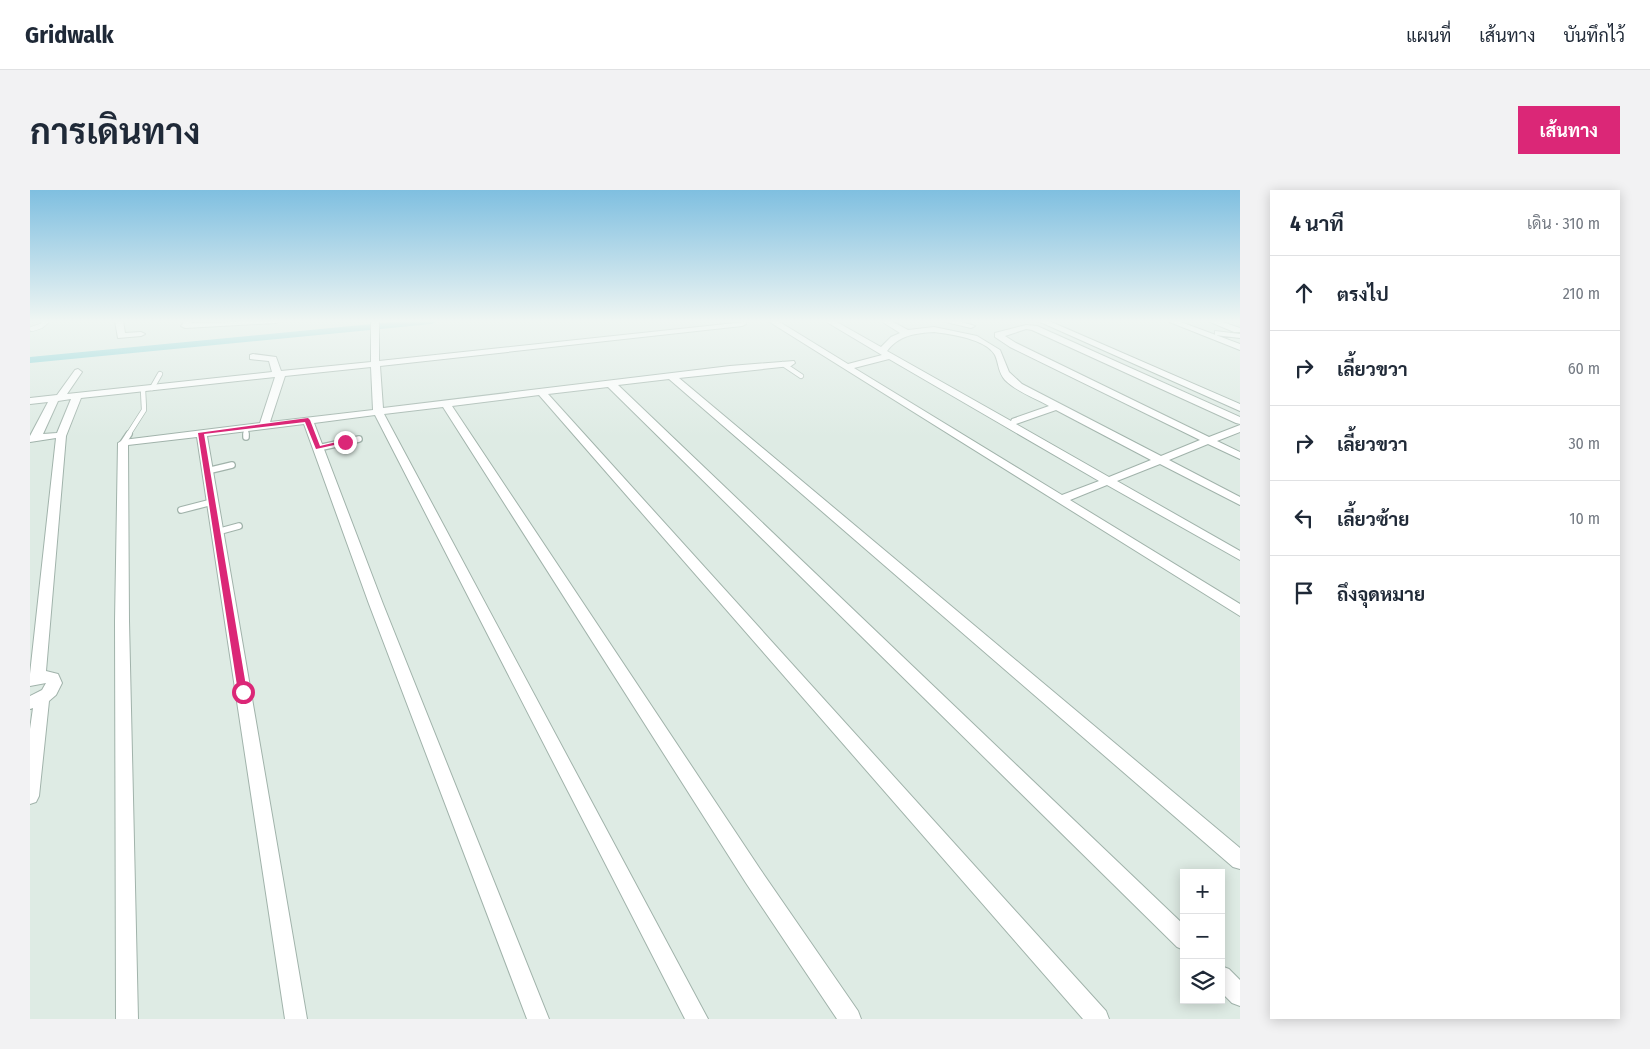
<!DOCTYPE html>
<html lang="th">
<meta charset="utf-8">
<style>
:root{--surface:#fff;--page:#f2f2f3;--text:#1f2937;--muted:#747a83;--line:#e0e1e3;--accent:#db2777}
body{margin:0;font-family:"Fira Sans Condensed",Sarabun,sans-serif;background:var(--page);color:var(--text)}
.controls{position:absolute;right:15px;bottom:15px;display:grid;overflow:hidden;border-radius:0px;box-shadow:0 2px 12px #0003}
.controls button{width:45px;height:45px;display:grid;place-items:center;padding:0;border:0;border-bottom:1px solid var(--line);background:var(--surface);color:var(--text);font:25px sans-serif}
.stop{position:absolute;width:15px;height:15px;margin:-11px;border:4px solid #db2777;border-radius:50%;background:#fff}
.stop.end{background:#db2777;border-color:#fff;box-shadow:0 1px 5px #0008}
.list{margin:0;padding:0;list-style:none}
h2{display:flex;justify-content:space-between;align-items:center;height:65px;margin:0;padding:0 20px;font-size:21px}
h2 small{font-size:16px;font-weight:400;color:var(--muted)}
.list li{display:grid;grid-template-columns:32px 1fr auto;gap:15px;align-items:center;box-sizing:border-box;height:75px;padding:0 20px;border-top:1px solid var(--line)}
.list b{display:block;font-size:19px;white-space:nowrap}
.list em{font-size:16px;font-style:normal;color:var(--muted)}
.icon{flex:none;width:28px;height:28px;fill:none;stroke:currentColor;stroke-width:2;stroke-linecap:round;stroke-linejoin:round}
.map{position:relative;flex:none;width:1210px;height:829px;overflow:hidden;border-radius:0px}
header{display:flex;align-items:center;gap:30px;box-sizing:border-box;height:70px;padding:0 25px;background:var(--surface);border-bottom:1px solid var(--line)}
header strong{font-size:24px}
nav{display:flex;gap:28px;margin-inline-start:auto;font-size:18px}
.intro{display:flex;align-items:center;justify-content:space-between;box-sizing:border-box;height:120px;padding:0 30px}
h1{margin:0;font-size:35px}
.button{padding:12px 22px;border-radius:0px;background:var(--accent);color:#fff;font-size:18px;font-weight:700}
main{display:flex;gap:30px;padding:0 30px}
aside{flex:1;background:var(--surface);border-radius:0px;box-shadow:0 2px 12px #0003}
.map>svg:first-child{display:block}
</style>
<header>
<strong>Gridwalk</strong>
<nav><a>แผนที่</a><a>เส้นทาง</a><a>บันทึกไว้</a></nav>
</header>
<div class="intro"><h1>การเดินทาง</h1><a class="button">เส้นทาง</a></div>
<main>
<div class="map">
<svg width="1210" height="829" viewBox="0 0 1210 829">
<rect width="100%" height="100%" fill="#deebe4"/>
<g fill="none" stroke-linecap="round" stroke-linejoin="round">
<path fill="#81d0d5" fill-rule="evenodd" d="M373 131H407L402 134 0 173V167Z"/>
<g stroke="#a1b3ab" stroke-width="6">
<path id="lane-far1" d="M2 139 11 136 17 131
M753 174 771 186
M122 198 130 184
M216 238V245
M98 245 114 220 113 199"/>
</g>
<g stroke="#a1b3ab" stroke-width="8">
<path id="lane" d="M216 244V247
M93 253 99 244
M288 258 329 249
M177 281 202 275
M151 320 182 312
M187 342 209 336"/>
</g>
<g stroke="#a1b3ab" stroke-width="2">
<path id="street" d="M85 131H93L95 143 111 142 115 144 111 146 88 148Z
M155 131H163L161 133 250 131 246 133 155 138 151 136Z
M341 131H349V171L715 132 716 134 712 136 350 176 353 218 700 176 764 171 765 173 761 176 649 188 1210 658V679L1203 677 639 189 588 195 1154 735V760L1147 757 578 197 518 204 1076 821 1079 829H1053L509 205 422 216 730 679 828 821 831 829H807L716 693 413 217 354 224 678 829H655L345 225 284 233 353 414 519 829H497L339 414 274 234 177 246 277 829H255L167 247 98 255 99 431 108 829H86L85 431 88 253 93 250 230 233 245 187 51 208 36 246 16 481 28 484 32 493 26 505 19 511 9 606 6 612 0 614V539L3 518 0 519V506L12 500 16 493 0 496V484L26 248 0 252V246L18 212 0 214V208L27 205 45 180 48 179 52 182 37 204 242 182 239 171 220 169V165L223 164 246 167 251 181 341 172ZM341 177 343 220 240 232 255 186ZM41 209 27 243 13 244 28 211Z
M738 131H748L818 174 852 165 795 131H805L851 157 861 147 870 143 851 131H861L878 140 904 137 947 146 970 160 979 182 992 194 1131 266 1170 250 980 157 965 147V143L996 135 1007 136 1210 227V234L1206 233 1002 140 996 139 975 146 986 153 1179 247 1210 235V242L1187 251 1210 262V269L1178 254 1139 270 1210 307V315L1130 274 1087 291 1210 361V370L1077 295 1040 310 1210 414V426ZM904 142C921 144 956 149 965 165 969 174 968 182 975 190 987 202 1005 208 1019 216L982 229 981 231 857 161C869 145 886 143 904 142ZM859 169 1069 291 1032 305 824 178ZM1026 220 1121 270 1079 287 986 234Z
M912 131H928L945 136 941 138Z
M1008 131H1019L1210 214V221Z
M1137 131H1148L1210 154V160Z
M1178 131H1189L1210 138V142H1204Z
M1185 141 1210 144V148L1185 145Z
M1191 776 1199 779 1210 790V816L1202 813 1191 802Z"/>
</g>
<use href="#lane-far1" stroke="#fff" stroke-width="4.5"/>
<use href="#lane" stroke="#fff" stroke-width="5.5"/>
<use href="#street" fill="#fff" fill-rule="evenodd"/>
</g>
<linearGradient id="sky" x2="0" y2="1"><stop stop-color="#7fbfe0"/><stop offset="0.53" stop-color="#f0f6f3"/><stop offset="1" stop-color="#f0f6f3" stop-opacity="0"/></linearGradient>
<rect width="1210" height="247" fill="url(#sky)"/>
<path fill="#db2777" d="M278 228 280 230 290 256 315 250 318 252 286 259 275 232 174 244 217 502 213 506 208 502 168 243Z"/>
</svg>
<div class="controls">
<button>+</button>
<button>−</button>
<button><svg class="icon" aria-label="layers" viewBox="0 0 24 24"><path d="M12 4l9 5-9 5-9-5zM3 14l9 5 9-5"/></svg></button>
</div>
<div class="stop" style="left:213px;top:502px"></div>
<div class="stop end" style="left:315px;top:252px"></div>
</div>
<aside>
<h2>4 นาที<small>เดิน · 310 m</small></h2>
<ul class="list">
<li><svg class="icon" aria-label="ahead" viewBox="0 0 24 24"><path d="M12 20V5M6 11l6-6 6 6"/></svg><div><b>ตรงไป</b></div><em>210 m</em></li>
<li><svg class="icon" aria-label="right" viewBox="0 0 24 24"><path d="M7 20v-9h11M14 6l5 5-5 5"/></svg><div><b>เลี้ยวขวา</b></div><em>60 m</em></li>
<li><svg class="icon" aria-label="right" viewBox="0 0 24 24"><path d="M7 20v-9h11M14 6l5 5-5 5"/></svg><div><b>เลี้ยวขวา</b></div><em>30 m</em></li>
<li><svg class="icon" aria-label="left" viewBox="0 0 24 24"><path d="M17 20v-9H6M10 6l-5 5 5 5"/></svg><div><b>เลี้ยวซ้าย</b></div><em>10 m</em></li>
<li><svg class="icon" aria-label="arrive" viewBox="0 0 24 24"><path d="M6 21V4h12l-3 4 3 4H6"/></svg><div><b>ถึงจุดหมาย</b></div></li>
</ul>
</aside>
</main>
